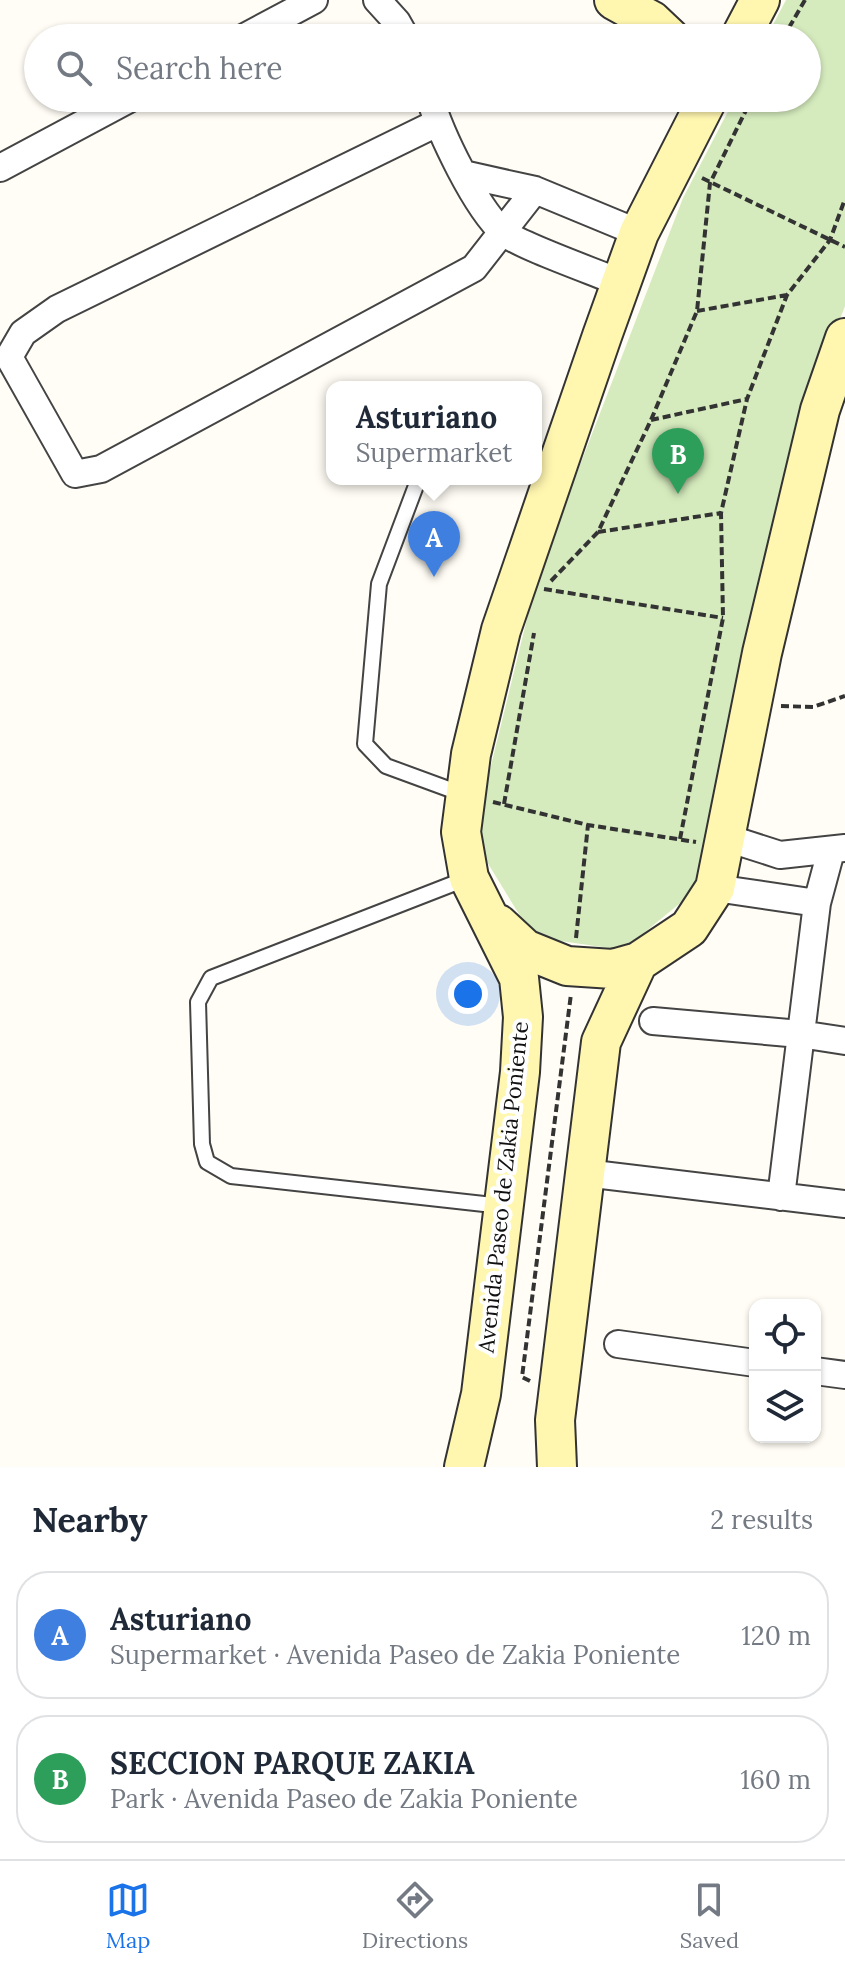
<!DOCTYPE html>
<meta charset="utf-8">
<style>
:root{--surface:#fff;--page:#f6f6f7;--text:#1f2937;--muted:#747a83;--line:#e0e1e3;--accent:#1a73e8}
body{margin:0;font-family:Lora,serif;background:var(--page);color:var(--text)}
.controls{position:absolute;right:24px;bottom:24px;display:grid;overflow:hidden;border-radius:16px;box-shadow:0 2px 6px #0004}
.controls button{width:72px;height:72px;display:grid;place-items:center;padding:0;border:0;border-bottom:2px solid var(--line);background:var(--surface);color:var(--text);font:40px sans-serif}
.you{position:absolute;left:468px;top:994px;width:28px;height:28px;margin:-20px;border:6px solid #fff;border-radius:50%;background:#1a73e8;box-shadow:0 0 0 12px #1a73e833}
.badge{display:grid;place-items:center;width:52px;height:52px;border-radius:50%;background:var(--accent);color:#fff;font-size:26px;font-weight:700}
.pin{position:absolute;translate:-50% -66px;filter:drop-shadow(0 2px 4px #0008)}
.pin::after{content:'';position:absolute;top:42px;width:28px;height:24px;background:inherit;clip-path:polygon(0 0,100% 0,50% 100%)}
.popup{position:absolute;left:326px;top:381px;width:216px;height:104px;box-sizing:border-box;display:grid;place-content:center;border-radius:16px;background:var(--surface);filter:drop-shadow(0 2px 6px #0005);font-size:26px;white-space:nowrap;color:var(--muted)}
.popup b{font-size:30px;color:var(--text)}
.popup::after{content:'';position:absolute;left:50%;top:100%;margin-left:-16px;border:16px solid transparent;border-top-color:var(--surface)}
.list{margin:0;padding:0;list-style:none}
h2{display:flex;justify-content:space-between;align-items:center;height:104px;margin:0;padding:0 32px;font-size:34px}
h2 small{font-size:26px;font-weight:400;color:var(--muted)}
.list li{display:grid;grid-template-columns:52px 1fr auto;gap:24px;align-items:center;box-sizing:border-box;height:128px;margin:0 16px 16px;padding:0 16px;border:2px solid var(--line);border-radius:32px}
.list b{display:block;font-size:30px;white-space:nowrap}
.list p{margin:0;font-size:26px;white-space:nowrap;color:var(--muted)}
.list em{font-size:26px;font-style:normal;color:var(--muted)}
.icon{flex:none;width:44px;height:44px;fill:none;stroke:currentColor;stroke-width:2;stroke-linecap:round;stroke-linejoin:round}
.map{position:relative;flex:none;width:845px;height:1467px;overflow:hidden}
.search{position:absolute;background:var(--surface);box-shadow:0 2px 6px #0004;left:24px;right:24px;top:24px;height:88px;display:flex;align-items:center;gap:20px;box-sizing:border-box;padding:0 28px;border-radius:44px;color:var(--muted);font-size:30px}
.sheet{height:392px;background:var(--surface)}
nav{display:flex;justify-content:space-around;align-items:center;box-sizing:border-box;height:112px;border-top:2px solid var(--line);background:var(--surface);font-size:22px;color:var(--muted)}
nav a{display:grid;justify-items:center;gap:4px}
nav .on{color:var(--accent)}
.map>svg:first-child{display:block}
</style>
<div class="map">
<svg width="845" height="1467" viewBox="0 0 845 1467">
<rect width="100%" height="100%" fill="#fffdf5"/>
<path fill="#d5ebbd" d="M786 0H845V306L804 413 707 881 623 950 533 937 473 839 538 574 683 198 735 98H807V38H766Z"/>
<g fill="none" stroke-linecap="round" stroke-linejoin="round">
<g stroke="#444" stroke-width="18">
<path id="lane" d="M424 479 417 483 379 584 365 744 386 766 465 795
M468 878 211 978 198 1002 202 1144 207 1162 231 1176 502 1206"/>
</g>
<g stroke="#444" stroke-width="30">
<path id="street" d="M377 0 397 22 406 38
M243 38 314 0
M430 98C440 133 476 208 503 232 518 245 598 273 621 283
M437 123 57 309 23 333 9 357 75 474 101 469 474 268 535 190
M0 168 131 98
M463 174 535 190 639 233
M724 837 780 855 845 848
M715 888 817 903
M653 1021 800 1034 845 1041
M585 1173 845 1204
M781 1197 817 903 831 851
M618 1344 755 1363
M815 1371 845 1375"/>
</g>
<g stroke="#333" stroke-width="42">
<path id="secondary" d="M614 0 652 21 670 38
M740 38 760 0
M498 924 525 949 567 966 613 969 638 962 689 928 715 888 762 653 820 410 845 338
M464 1467 481 1394 520 1072 523 1017 519 978 469 878 461 832 471 754 501 630 602 336 639 233 708 98
M557 1467 555 1420 601 1042 638 962"/>
</g>
<path stroke="#333" stroke-width="4" stroke-dasharray="8 4" stroke-linecap="butt" d="M783 38 805 0
M702 178 845 247
M697 311 787 295
M651 420 747 399
M598 532 721 513
M551 581 598 532 651 420 697 311 710 183 752 98
M544 589 723 618
M781 706 813 707 845 696
M493 802 588 825 696 842
M504 804 534 633
M680 839 723 618 721 513 747 399 787 295 830 240 845 199
M576 938 588 825
M530 1381 522 1377 571 994"/>
<use href="#lane" stroke="#fff" stroke-width="14"/>
<use href="#street" stroke="#fff" stroke-width="26"/>
<use href="#secondary" stroke="#fff6b0" stroke-width="38"/>
</g>
<g text-anchor="middle" dominant-baseline="central" stroke-width="8" stroke-linejoin="round" paint-order="stroke">
<g font-size="22" fill="#111" stroke="#fff">
<text transform="translate(503 1187) rotate(-84)">Avenida Paseo de Zakia Poniente</text>
</g>
</g>
</svg>
<div class="controls">
<button><svg class="icon" aria-label="locate" viewBox="0 0 24 24"><circle cx="12" cy="12" r="6"/><path d="M12 2v4M12 18v4M2 12h4M18 12h4"/></svg></button>
<button><svg class="icon" aria-label="layers" viewBox="0 0 24 24"><path d="M12 4l9 5-9 5-9-5zM3 14l9 5 9-5"/></svg></button>
</div>
<div class="you"></div>
<div class="pin badge" style="left:434px;top:577px;background:#3f7fe0">A</div>
<div class="popup"><b>Asturiano</b>Supermarket</div>
<div class="pin badge" style="left:678px;top:494px;background:#2e9e5b">B</div>
<div class="search"><svg class="icon" aria-label="search" viewBox="0 0 24 24"><circle cx="10" cy="10" r="6"/><path d="M15 15l6 6"/></svg>Search here</div>
</div>
<section class="sheet">
<h2>Nearby<small>2 results</small></h2>
<ul class="list">
<li><span class="badge" style="background:#3f7fe0">A</span><div><b>Asturiano</b><p>Supermarket · Avenida Paseo de Zakia Poniente</p></div><em>120 m</em></li>
<li><span class="badge" style="background:#2e9e5b">B</span><div><b>SECCION PARQUE ZAKIA</b><p>Park · Avenida Paseo de Zakia Poniente</p></div><em>160 m</em></li>
</ul>
</section>
<nav>
<a class="on"><svg class="icon" aria-label="map" viewBox="0 0 24 24"><path d="M3 6l6-2 6 2 6-2v14l-6 2-6-2-6 2zM9 4v14M15 6v14"/></svg>Map</a>
<a><svg class="icon" aria-label="directions" viewBox="0 0 24 24"><path d="M12 3l9 9-9 9-9-9zM9 14v-3h6M13 9l2 2-2 2"/></svg>Directions</a>
<a><svg class="icon" aria-label="saved" viewBox="0 0 24 24"><path d="M7 4h10v16l-5-4-5 4z"/></svg>Saved</a>
</nav>
